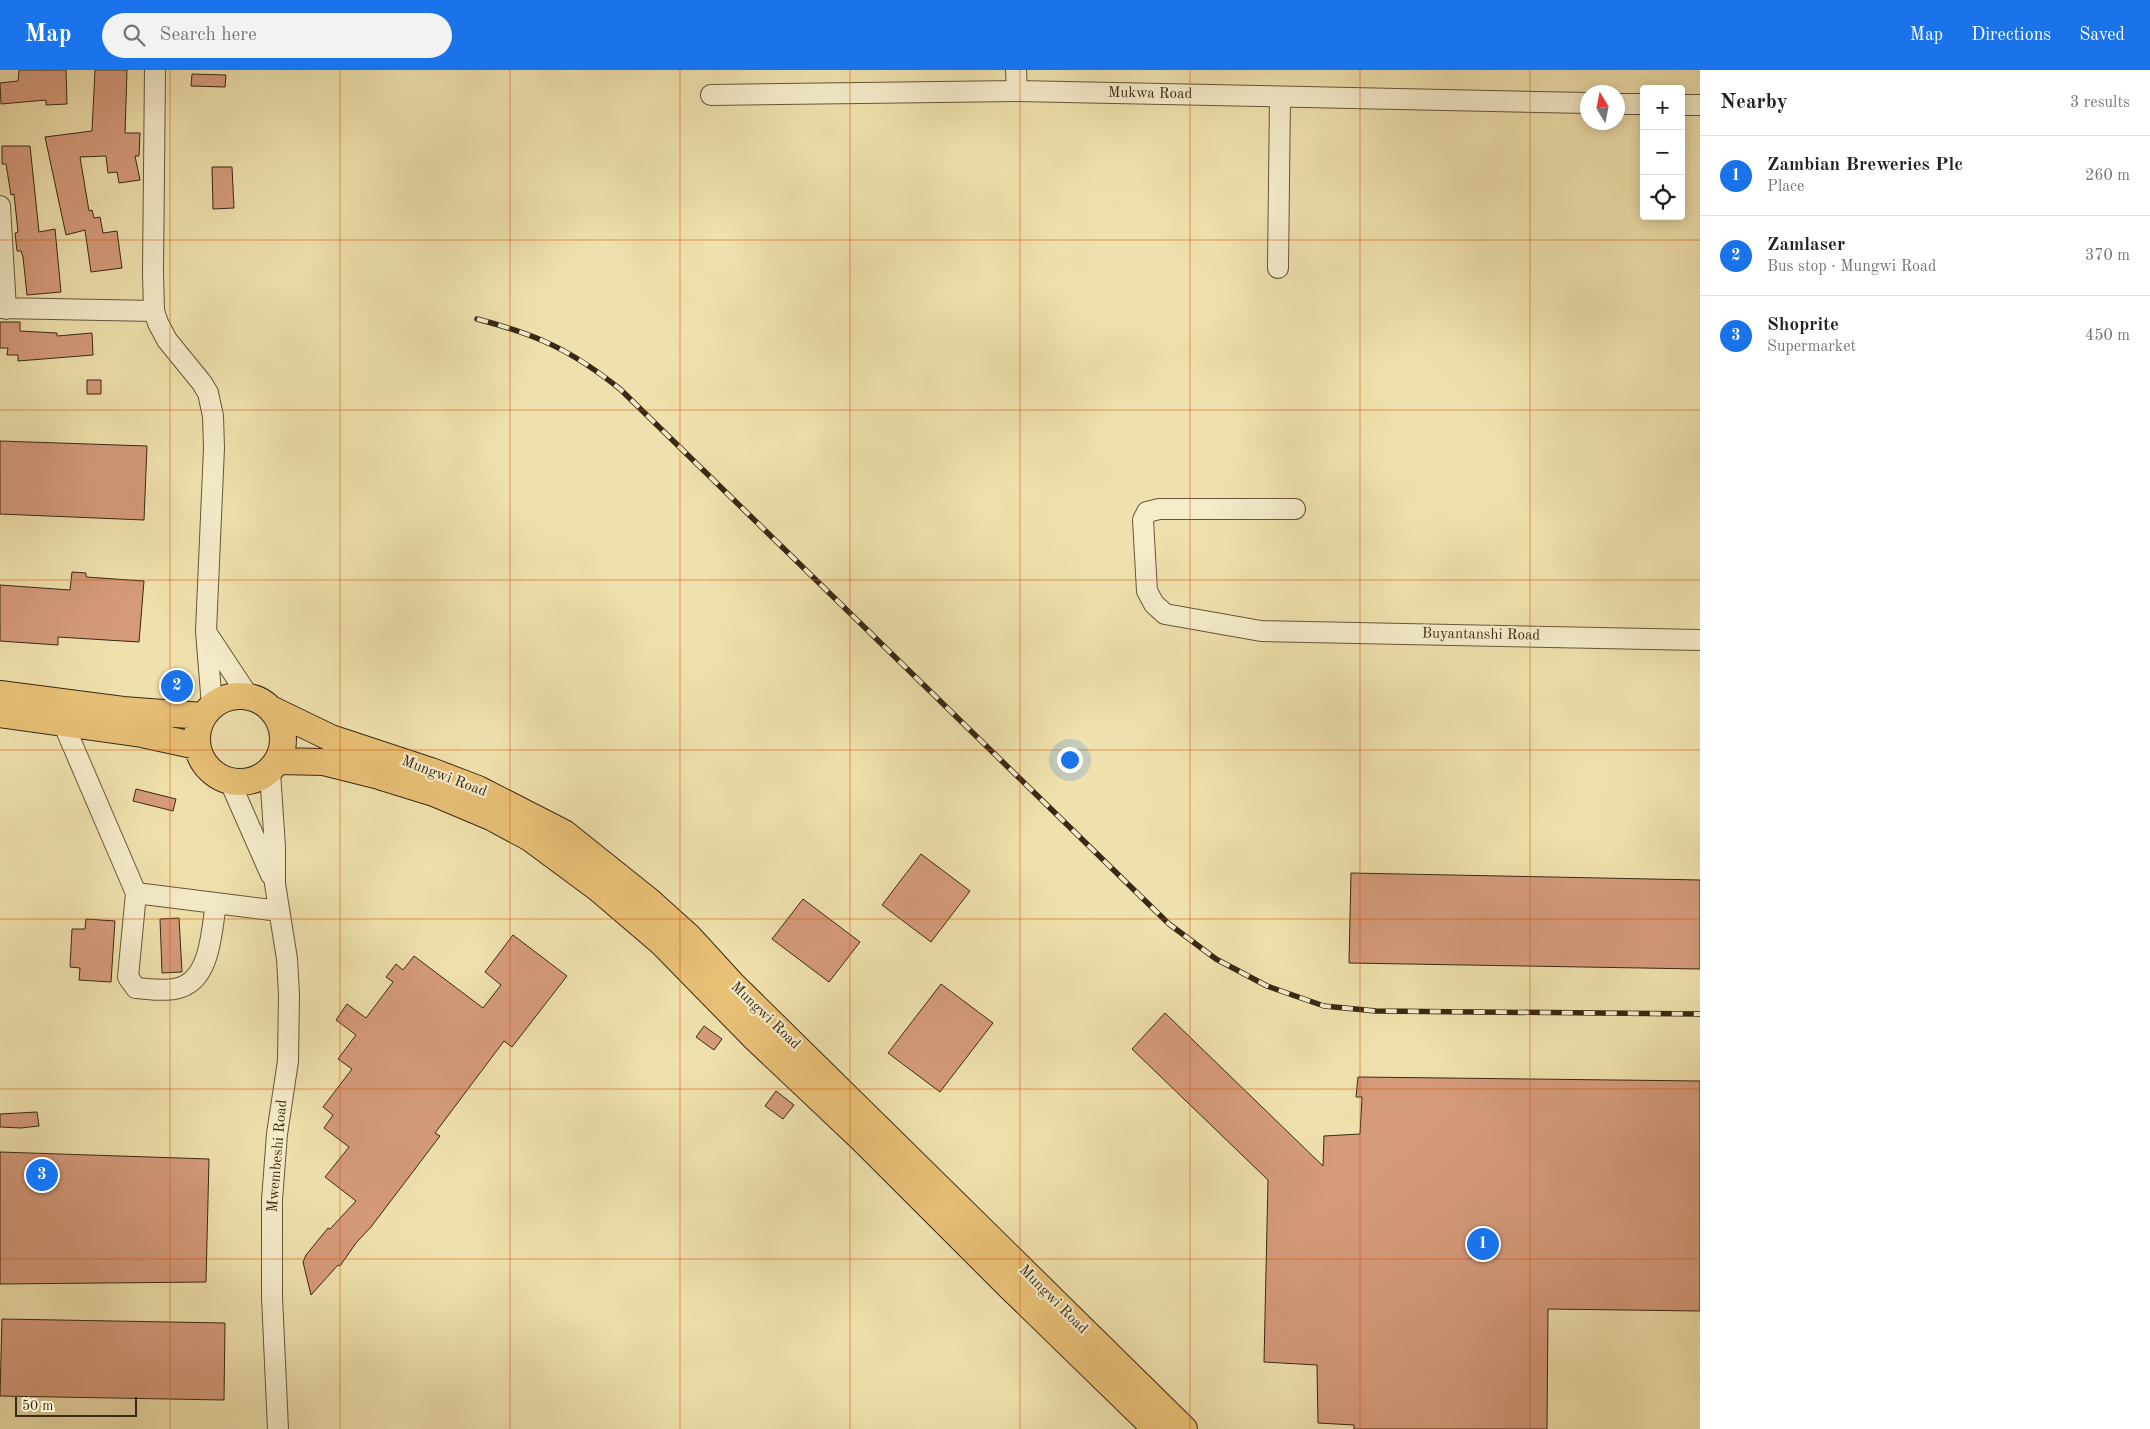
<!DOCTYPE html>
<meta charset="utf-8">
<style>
:root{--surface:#fff;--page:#f2f2f2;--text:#202124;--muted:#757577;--line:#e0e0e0;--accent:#1a73e8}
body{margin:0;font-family:"Old Standard TT",serif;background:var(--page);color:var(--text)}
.controls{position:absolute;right:15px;top:15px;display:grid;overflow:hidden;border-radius:5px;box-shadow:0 2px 12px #0003}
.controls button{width:45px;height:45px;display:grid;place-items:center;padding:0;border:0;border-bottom:1px solid var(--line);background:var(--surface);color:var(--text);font:25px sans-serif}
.compass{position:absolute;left:1580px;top:15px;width:45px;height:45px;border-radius:50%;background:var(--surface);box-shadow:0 2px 12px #0003;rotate:350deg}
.scale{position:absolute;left:15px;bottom:12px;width:122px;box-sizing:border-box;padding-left:5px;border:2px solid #392814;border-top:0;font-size:14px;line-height:18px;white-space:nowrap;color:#392814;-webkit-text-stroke:4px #f5ecca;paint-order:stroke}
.you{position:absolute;left:1069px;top:689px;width:18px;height:18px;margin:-12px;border:4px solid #fff;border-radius:50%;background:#1a73e8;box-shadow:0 0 0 8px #1a73e833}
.badge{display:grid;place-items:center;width:32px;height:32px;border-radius:50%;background:var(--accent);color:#fff;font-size:16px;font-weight:700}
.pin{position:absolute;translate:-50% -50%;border:2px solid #fff;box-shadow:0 1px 5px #0006}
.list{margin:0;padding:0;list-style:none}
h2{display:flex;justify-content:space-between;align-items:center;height:65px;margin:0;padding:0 20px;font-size:21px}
h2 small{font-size:16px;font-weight:400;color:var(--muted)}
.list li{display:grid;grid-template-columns:32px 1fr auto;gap:15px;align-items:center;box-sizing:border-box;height:80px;padding:0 20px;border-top:1px solid var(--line)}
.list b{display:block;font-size:19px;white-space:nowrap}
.list p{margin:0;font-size:16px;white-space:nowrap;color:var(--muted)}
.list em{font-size:16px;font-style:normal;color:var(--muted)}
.icon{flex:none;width:28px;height:28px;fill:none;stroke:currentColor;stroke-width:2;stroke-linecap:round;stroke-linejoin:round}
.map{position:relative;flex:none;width:1700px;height:1359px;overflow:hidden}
header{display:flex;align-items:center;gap:30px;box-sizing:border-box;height:70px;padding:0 25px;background:var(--accent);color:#fff}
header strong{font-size:24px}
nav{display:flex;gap:28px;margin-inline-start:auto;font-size:18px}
.search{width:350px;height:45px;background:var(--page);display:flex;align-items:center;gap:12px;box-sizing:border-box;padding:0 18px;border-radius:28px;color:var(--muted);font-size:19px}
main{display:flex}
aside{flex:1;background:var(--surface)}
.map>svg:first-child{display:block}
</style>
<header>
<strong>Map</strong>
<div class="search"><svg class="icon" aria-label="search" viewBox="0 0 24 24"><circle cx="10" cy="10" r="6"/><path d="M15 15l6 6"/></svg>Search here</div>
<nav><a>Map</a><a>Directions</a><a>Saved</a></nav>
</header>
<main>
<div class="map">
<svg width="1700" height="1359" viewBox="0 0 1700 1359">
<rect width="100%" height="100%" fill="#efe1ad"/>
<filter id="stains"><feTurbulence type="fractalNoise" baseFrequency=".004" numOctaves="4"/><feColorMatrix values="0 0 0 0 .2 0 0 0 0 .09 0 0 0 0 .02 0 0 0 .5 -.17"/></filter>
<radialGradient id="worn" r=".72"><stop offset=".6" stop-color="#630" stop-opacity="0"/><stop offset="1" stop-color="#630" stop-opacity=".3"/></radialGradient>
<path fill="#d59b7b" stroke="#392814" d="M19 0H66L67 34 46 35V30L1 34 0 13 18 11Z
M95 0H127L125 63H140L139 86H135L140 110 119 113 117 102 108 103 106 86 80 87 89 141 92 140 94 148 100 147 103 163 117 161 122 198 91 202 85 160 66 165 45 67 92 61Z
M192 4 226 5 225 17 191 16Z
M2 76H30L39 162 55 159 61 222 27 225 23 187 21 181H17L15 163 18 162 14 124 11 125 6 94H2Z
M212 97H232L234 138 213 139Z
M0 252H20V261L57 263V266L92 263 93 285 18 291V285H7L8 278H0Z
M87 310H101V324H87Z
M0 371 147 376 144 450 0 444Z
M72 502 86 503V507L144 511 139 572 58 567V575L0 571V515L70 520Z
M136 719 176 729 173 741 133 731Z
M921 784 970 821 931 872 882 835Z
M1351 803 1700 810V899L1349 893Z
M803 829 860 872 829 912 772 869Z
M179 848 182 902 162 903 160 849Z
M86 849 115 851 111 912 79 910 80 898 70 897 72 859H85Z
M513 865 567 906 512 977 504 971 435 1063 440 1066 371 1157 356 1173 340 1196 338 1195 311 1225 303 1192 306 1185 328 1158 330 1159 356 1131 325 1107 349 1077 324 1058 333 1045 323 1037 352 999 338 989 356 965 336 950 347 934 366 948 393 912 386 907 396 894 403 900 414 886 483 938 501 915 485 902Z
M941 914 993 953 940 1022 888 983Z
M1165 943 1323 1096 1324 1066 1360 1064 1362 1027H1356L1358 1007 1700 1011V1241L1548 1239 1547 1359H1354V1355L1318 1353 1317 1295 1264 1292 1268 1110 1132 979Z
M704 956 722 969 714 980 696 967Z
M776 1021 794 1035 783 1049 765 1036Z
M37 1042 39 1056 21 1058 0 1057V1044Z
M0 1082 209 1089 206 1212 0 1214Z
M2 1249 225 1253 224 1330 0 1326Z"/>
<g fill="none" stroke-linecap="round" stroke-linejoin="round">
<g stroke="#66563a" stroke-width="22">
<path id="minor" d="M155 0 153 203 154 241 158 253 167 270 202 313 208 323 213 346 214 378 206 561 212 636
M1016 0 1017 21
M711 25 1017 21 1588 33
M1618 34H1644
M1681 35H1700
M0 136 6 239
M1278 198 1280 27
M0 238 154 241
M1295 439H1159L1147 442 1143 450 1147 521 1154 534 1165 544 1261 561 1700 570
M208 565 249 627
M63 653 136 823 279 841
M270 702 275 777V814L287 889 289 925 288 991 277 1064 272 1130V1227L278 1359
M230 712 271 805
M136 823 128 907 136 918C151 919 172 923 186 915 211 902 212 857 216 833"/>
</g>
<g stroke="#392814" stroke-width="28">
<path id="major" d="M0 624 123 640 203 646
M197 669a43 43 0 1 1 86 0a43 43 0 1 1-86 0Z
M273 640 331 668 431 701 478 719 564 763 649 831 689 867 732 914 1184 1359
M0 644 142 664 197 676
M279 691 323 692 379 706 434 723 491 747 530 768 599 819 661 872 754 967 862 1069 1008 1215 1156 1359"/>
</g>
<use href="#minor" stroke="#f5ecca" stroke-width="20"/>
<use href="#major" stroke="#e8c076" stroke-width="26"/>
<g stroke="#392814" stroke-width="5.5">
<path id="rail" d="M477 249C538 265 571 280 620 319L1169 854 1216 889 1267 916 1324 936 1376 941 1700 944"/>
</g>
<use href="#rail" stroke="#f5ecca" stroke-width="4" stroke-dasharray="11" stroke-linecap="butt"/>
</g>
<path fill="none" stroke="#d6540d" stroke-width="1" stroke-opacity="0.55" d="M170 0V1359M340 0V1359M510 0V1359M680 0V1359M850 0V1359M1020 0V1359M1190 0V1359M1360 0V1359M1530 0V1359M0 170H1700M0 340H1700M0 510H1700M0 680H1700M0 849H1700M0 1019H1700M0 1189H1700"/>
<g text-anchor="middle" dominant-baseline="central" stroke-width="4.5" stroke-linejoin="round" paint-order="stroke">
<g font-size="15" fill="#392814" stroke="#f5ecca">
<text transform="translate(1150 24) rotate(1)">Mukwa Road</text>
<text transform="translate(1481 565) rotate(1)">Buyantanshi Road</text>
<text transform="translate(444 707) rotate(21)">Mungwi Road</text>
<text transform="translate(765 946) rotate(44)">Mungwi Road</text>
<text transform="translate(278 1086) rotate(-85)">Mwembeshi Road</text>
<text transform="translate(1053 1230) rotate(45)">Mungwi Road</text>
</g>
</g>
<rect width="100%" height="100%" filter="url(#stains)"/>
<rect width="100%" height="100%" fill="url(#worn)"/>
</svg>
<div class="controls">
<button>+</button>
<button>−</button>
<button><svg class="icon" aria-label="locate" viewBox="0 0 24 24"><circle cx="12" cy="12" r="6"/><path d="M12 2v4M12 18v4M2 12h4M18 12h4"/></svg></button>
</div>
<svg class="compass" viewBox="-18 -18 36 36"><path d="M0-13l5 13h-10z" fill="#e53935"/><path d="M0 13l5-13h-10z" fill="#757577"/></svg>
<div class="scale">50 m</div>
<div class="you"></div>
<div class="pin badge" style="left:1483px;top:1174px">1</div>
<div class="pin badge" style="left:177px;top:616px">2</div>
<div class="pin badge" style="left:42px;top:1105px">3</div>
</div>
<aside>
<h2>Nearby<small>3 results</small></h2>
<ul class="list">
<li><span class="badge">1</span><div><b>Zambian Breweries Plc</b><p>Place</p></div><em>260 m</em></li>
<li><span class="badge">2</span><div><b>Zamlaser</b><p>Bus stop · Mungwi Road</p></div><em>370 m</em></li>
<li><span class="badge">3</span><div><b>Shoprite</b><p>Supermarket</p></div><em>450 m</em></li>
</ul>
</aside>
</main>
